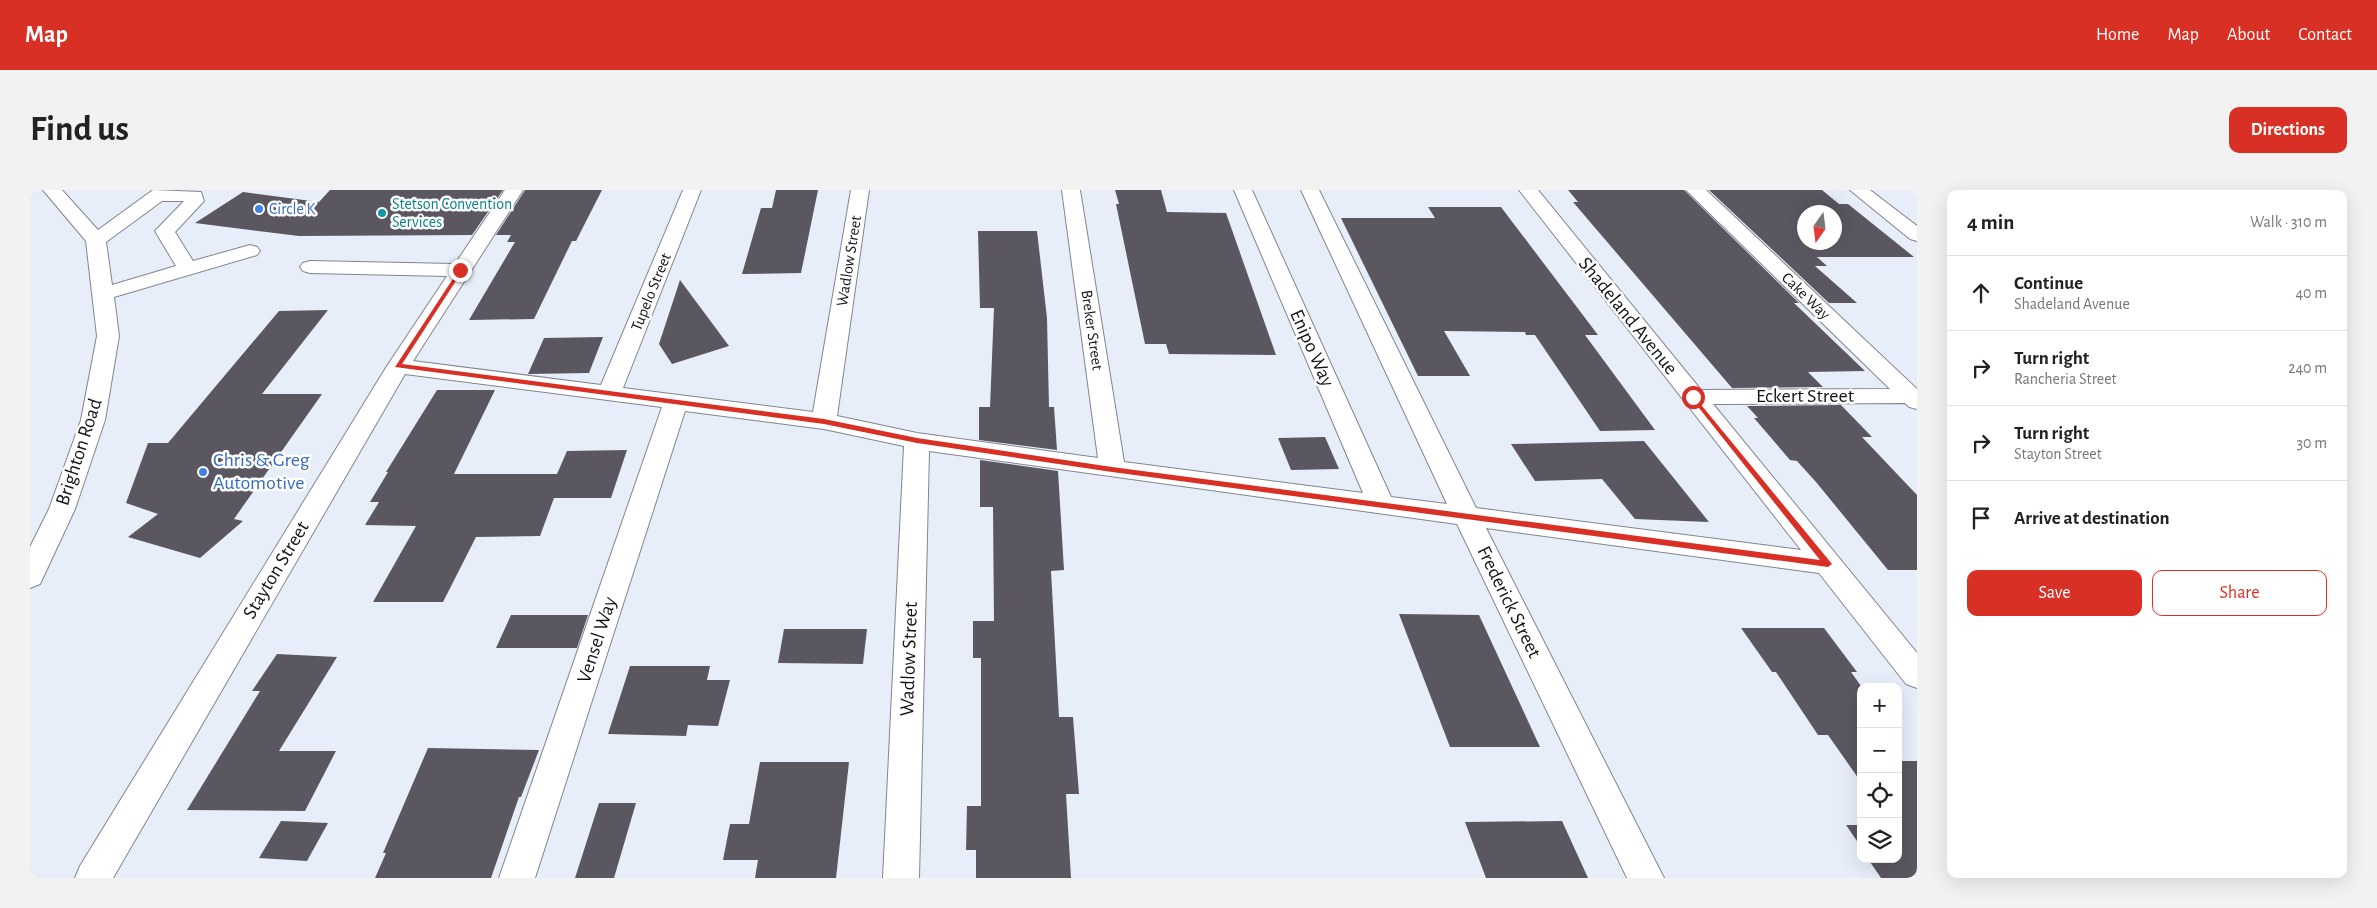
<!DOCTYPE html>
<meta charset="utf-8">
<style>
:root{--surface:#fff;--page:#f2f2f2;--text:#222;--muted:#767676;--line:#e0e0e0;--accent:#d93025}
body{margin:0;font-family:"Alegreya Sans",sans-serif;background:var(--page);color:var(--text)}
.controls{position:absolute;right:15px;bottom:15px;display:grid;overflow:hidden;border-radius:10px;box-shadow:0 5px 20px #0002}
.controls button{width:45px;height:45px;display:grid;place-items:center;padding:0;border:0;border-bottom:1px solid var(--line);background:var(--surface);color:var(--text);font:25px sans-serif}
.compass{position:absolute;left:1767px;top:15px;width:45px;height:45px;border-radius:50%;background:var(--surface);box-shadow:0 5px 20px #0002;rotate:194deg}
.stop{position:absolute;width:15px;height:15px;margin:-11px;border:4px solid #d93025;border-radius:50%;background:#fff}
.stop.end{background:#d93025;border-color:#fff;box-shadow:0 1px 5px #0008}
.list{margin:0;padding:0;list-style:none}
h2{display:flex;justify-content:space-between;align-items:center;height:65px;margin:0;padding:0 20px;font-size:21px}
h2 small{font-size:16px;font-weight:400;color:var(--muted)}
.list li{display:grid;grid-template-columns:32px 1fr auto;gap:15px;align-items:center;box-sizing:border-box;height:75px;padding:0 20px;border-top:1px solid var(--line)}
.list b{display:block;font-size:19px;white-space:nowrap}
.list p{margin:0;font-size:16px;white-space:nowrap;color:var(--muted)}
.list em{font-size:16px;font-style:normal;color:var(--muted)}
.actions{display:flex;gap:10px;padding:15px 20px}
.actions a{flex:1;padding:11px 0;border:1px solid var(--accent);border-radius:10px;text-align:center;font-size:18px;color:var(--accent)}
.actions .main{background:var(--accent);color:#fff}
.icon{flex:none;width:28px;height:28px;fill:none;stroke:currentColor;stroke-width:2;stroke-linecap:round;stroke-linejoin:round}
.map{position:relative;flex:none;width:1887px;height:688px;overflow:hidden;border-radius:10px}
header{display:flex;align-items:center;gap:30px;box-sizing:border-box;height:70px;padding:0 25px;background:var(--accent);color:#fff}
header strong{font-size:24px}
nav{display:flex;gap:28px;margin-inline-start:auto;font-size:18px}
.intro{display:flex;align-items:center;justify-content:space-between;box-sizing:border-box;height:120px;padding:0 30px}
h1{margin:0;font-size:35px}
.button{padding:12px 22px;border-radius:10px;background:var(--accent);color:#fff;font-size:18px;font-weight:700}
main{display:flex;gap:30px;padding:0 30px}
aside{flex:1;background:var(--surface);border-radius:10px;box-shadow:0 5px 20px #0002}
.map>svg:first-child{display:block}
</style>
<header>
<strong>Map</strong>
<nav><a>Home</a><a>Map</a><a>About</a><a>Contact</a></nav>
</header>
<div class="intro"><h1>Find us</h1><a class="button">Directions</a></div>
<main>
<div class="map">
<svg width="1887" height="688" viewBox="0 0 1887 688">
<rect width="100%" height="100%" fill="#e7eef9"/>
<path fill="#5b5761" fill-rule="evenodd" d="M300 0H473L442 45 269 46 165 33 213 2 289 12Z
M495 0H572L546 51H542L504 129 439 130 485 52H477L481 45H466Z
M746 0H788L771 83 712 84 731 18H742Z
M1085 0H1131L1137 22 1196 23 1246 165 1139 164 1136 154H1115L1086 14H1089Z
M1538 0H1654L1769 113H1764L1835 181 1778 182 1793 197 1702 198 1543 12H1548Z
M1679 0H1792L1809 14H1818L1884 67H1787L1797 76H1785L1827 113H1799ZM1774 22H1804V52H1774Z
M1398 17H1471L1568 145H1555L1625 240 1570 241 1505 145H1496L1495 142 1414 141 1440 186H1388L1311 28H1405Z
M948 41H1007L1017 128 1019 217H1024L1027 260 949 250V217H960L964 118H950Z
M650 90 699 156 642 174 629 154Z
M298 120 232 204H292L204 329 213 331 170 368 98 347 128 324 96 313 118 253H138L249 121Z
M573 147 559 183 498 184 514 148Z
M407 200H465L424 284H527L537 261 597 260 581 308H524L510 346 446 347 413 412H343L386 336 335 335 349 312H340L358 282H356Z
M1811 215 1842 247H1832L1887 305V380H1858L1786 292 1767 271 1760 270 1724 228H1728L1717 216Z
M1295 247 1309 279 1261 280 1248 248Z
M1614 251 1679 332 1605 329 1572 289 1505 291 1481 254Z
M950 270 1028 281 1034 380 1021 381 1029 527H1043L1049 604H1036L1041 688H946V660H936L937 616H951V468H943V431H964L963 317H950Z
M1369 424 1449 425 1510 557H1420Z
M481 425H558L547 458H466Z
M1711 438H1794L1827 482H1821L1831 496V592L1798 545H1788L1746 482H1742Z
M754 439H837L833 474 748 473Z
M247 464 307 467 249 561H306L275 621 157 620 230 501H222Z
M600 476H680L677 490H700L688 536 658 535 656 546 578 544Z
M398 558 509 560 491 607H489L461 688H345L356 663H353Z
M1868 571H1887V688H1851L1838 669H1868Z
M730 572H819L806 688H725L728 670H693L700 634H719Z
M569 613H606L584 688H545Z
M251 631 298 633 277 671 229 668Z
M1532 631 1558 688H1456L1435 632Z
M1816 635H1831V657Z"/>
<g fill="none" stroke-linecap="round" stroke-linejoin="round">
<g stroke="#80858f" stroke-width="2">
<path id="minor" d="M13 0H32L68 40 123 0 171 2 174 11 145 42 163 71 220 55 227 57 230 61 227 65 84 107 89 146 75 230 45 319 10 394 0 398V357L19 319 51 230 67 146 56 51ZM132 11H154L125 41 146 76 82 95 76 52Z
M475 0H493L383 171 571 195 653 0H671L593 198 783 222 821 0H839L807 226 887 243 1068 268 1032 0H1050L1094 272 1333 303 1204 0H1222L1361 307 1417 314 1271 0H1289L1446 318 1771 360 1489 0H1508L1671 200 1860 199 1656 0H1676L1887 199V219L1879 217 1875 213 1683 214 1887 463V498L1876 494 1789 383 1456 338 1634 688H1597L1427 334 899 261 889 688H853L874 256 794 239 655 221 505 688H469L632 217 375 184 83 688H45L50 676 357 176 417 86 280 83 273 81 270 77 273 73 280 71 425 74Z
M1820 0H1840L1887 36V51L1880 49Z"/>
</g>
<use href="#minor" fill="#fff" fill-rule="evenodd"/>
</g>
<path fill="#d93025" d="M430 78 433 80 372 174 794 229 887 248 1082 277 1790 370 1661 208 1660 207 1663 205 1802 374 1798 377 1082 282 887 253 794 234 365 177Z"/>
<g fill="#3f7fe0" stroke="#fff" stroke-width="2">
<circle cx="229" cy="19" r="5"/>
<circle cx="173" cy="282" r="5"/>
</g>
<circle fill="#0f9aa8" stroke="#fff" stroke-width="2" cx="352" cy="23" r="5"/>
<g text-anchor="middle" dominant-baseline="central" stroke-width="5" stroke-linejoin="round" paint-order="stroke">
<g font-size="16" fill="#0d838f" stroke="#fff" text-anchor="start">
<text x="362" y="14">Stetson Convention<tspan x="362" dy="18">Services</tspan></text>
</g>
<g font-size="16" fill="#366cbe" stroke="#fff" text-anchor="start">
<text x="239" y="19">Circle K</text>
</g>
<g font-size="16" fill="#121417" stroke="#fff">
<text transform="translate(819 71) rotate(-81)">Wadlow Street</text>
<text transform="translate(621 102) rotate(-68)">Tupelo Street</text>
<text transform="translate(1776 106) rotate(44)">Cake Way</text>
<text transform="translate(1062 140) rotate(82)">Breker Street</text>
</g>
<g font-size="20" fill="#121417" stroke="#fff">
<text transform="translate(1598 126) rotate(51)">Shadeland Avenue</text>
<text transform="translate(1282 158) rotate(66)">Enipo Way</text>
<text x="1775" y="206">Eckert Street</text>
<text transform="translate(49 262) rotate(-72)">Brighton Road</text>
<text transform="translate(246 380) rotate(-59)">Stayton Street</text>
<text transform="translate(1479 412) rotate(64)">Frederick Street</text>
<text transform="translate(567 450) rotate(-72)">Vensel Way</text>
<text transform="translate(879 469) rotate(-88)">Wadlow Street</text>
</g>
<g font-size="20" fill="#366cbe" stroke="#fff" text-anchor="start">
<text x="183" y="270">Chris &amp; Greg<tspan x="183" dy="23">Automotive</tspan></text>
</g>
</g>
</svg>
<div class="controls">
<button>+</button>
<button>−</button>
<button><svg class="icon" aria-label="locate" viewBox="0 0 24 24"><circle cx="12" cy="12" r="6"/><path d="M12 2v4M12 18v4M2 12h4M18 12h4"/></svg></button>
<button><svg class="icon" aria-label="layers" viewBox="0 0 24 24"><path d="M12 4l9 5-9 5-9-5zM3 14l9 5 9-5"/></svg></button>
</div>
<svg class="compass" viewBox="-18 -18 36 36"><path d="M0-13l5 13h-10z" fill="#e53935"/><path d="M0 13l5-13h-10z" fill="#767676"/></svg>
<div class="stop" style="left:1663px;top:207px"></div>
<div class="stop end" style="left:430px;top:80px"></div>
</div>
<aside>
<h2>4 min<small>Walk · 310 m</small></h2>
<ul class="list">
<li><svg class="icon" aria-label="ahead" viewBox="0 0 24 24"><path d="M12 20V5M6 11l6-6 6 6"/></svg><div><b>Continue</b><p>Shadeland Avenue</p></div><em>40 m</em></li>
<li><svg class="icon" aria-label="right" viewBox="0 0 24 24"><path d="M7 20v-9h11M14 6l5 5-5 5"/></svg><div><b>Turn right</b><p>Rancheria Street</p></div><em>240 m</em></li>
<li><svg class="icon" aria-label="right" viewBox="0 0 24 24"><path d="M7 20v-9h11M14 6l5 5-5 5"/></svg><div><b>Turn right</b><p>Stayton Street</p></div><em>30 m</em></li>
<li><svg class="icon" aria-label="arrive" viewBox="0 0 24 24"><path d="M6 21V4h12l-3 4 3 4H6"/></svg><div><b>Arrive at destination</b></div></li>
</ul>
<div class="actions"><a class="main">Save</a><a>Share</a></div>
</aside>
</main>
